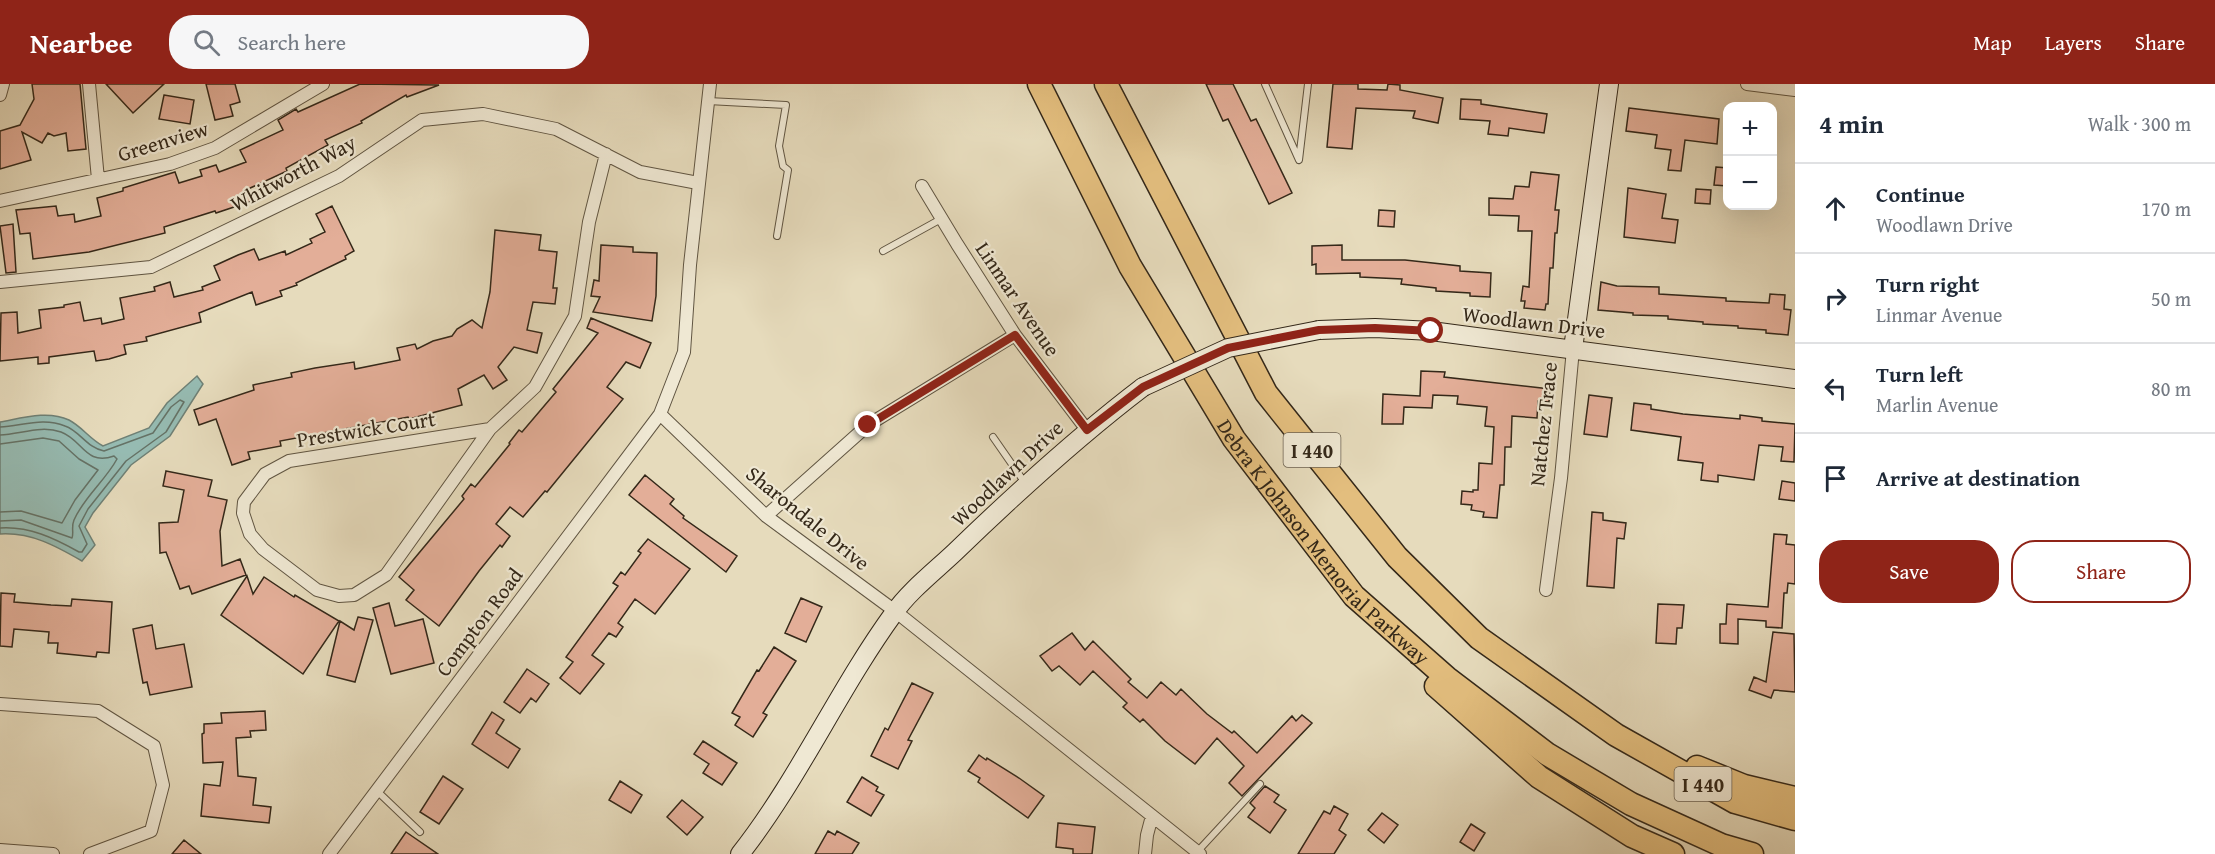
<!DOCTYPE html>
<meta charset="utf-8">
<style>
:root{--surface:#fff;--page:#f6f6f7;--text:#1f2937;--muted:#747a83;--line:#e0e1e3;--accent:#8f2418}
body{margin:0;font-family:"Gentium Book Plus",serif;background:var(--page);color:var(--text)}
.controls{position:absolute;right:18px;top:18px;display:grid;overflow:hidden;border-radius:12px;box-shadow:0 6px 24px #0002}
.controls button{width:54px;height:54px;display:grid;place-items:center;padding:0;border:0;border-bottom:2px solid var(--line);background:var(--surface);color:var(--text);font:30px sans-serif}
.stop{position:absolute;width:18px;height:18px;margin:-14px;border:4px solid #8f2418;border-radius:50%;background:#fff}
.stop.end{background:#8f2418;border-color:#fff;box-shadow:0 2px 6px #0008}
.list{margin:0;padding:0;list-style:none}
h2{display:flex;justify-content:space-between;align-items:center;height:78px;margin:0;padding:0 24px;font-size:26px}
h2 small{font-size:20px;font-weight:400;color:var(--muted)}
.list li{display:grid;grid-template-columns:39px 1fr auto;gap:18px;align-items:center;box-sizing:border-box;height:90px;padding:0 24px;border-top:2px solid var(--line)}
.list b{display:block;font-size:22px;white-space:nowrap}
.list p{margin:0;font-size:20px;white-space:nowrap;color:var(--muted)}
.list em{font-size:20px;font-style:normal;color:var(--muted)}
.actions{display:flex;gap:12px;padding:18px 24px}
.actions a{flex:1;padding:14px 0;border:2px solid var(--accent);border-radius:24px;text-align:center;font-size:21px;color:var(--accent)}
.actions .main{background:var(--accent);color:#fff}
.icon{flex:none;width:33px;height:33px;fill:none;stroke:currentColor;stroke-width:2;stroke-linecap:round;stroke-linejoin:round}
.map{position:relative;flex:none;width:1795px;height:770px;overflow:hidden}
header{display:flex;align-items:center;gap:36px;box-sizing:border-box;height:84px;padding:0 30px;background:var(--accent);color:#fff}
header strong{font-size:28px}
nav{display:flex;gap:33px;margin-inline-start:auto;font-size:21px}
.search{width:420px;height:54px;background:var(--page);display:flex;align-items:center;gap:15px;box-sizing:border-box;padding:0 21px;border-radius:24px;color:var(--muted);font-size:22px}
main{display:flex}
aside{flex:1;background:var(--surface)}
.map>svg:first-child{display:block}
</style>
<header>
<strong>Nearbee</strong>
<div class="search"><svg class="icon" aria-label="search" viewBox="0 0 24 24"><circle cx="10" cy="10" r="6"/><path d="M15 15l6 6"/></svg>Search here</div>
<nav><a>Map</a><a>Layers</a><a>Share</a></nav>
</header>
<main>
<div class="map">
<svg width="1795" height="770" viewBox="0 0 1795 770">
<rect width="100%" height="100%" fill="#e6dbbc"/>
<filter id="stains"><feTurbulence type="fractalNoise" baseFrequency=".00333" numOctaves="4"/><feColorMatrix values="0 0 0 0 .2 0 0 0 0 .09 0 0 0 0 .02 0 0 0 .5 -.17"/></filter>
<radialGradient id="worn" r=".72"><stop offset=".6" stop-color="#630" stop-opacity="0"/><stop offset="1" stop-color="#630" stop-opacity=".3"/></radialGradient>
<path fill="#96bbb2" stroke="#6f8075" stroke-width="1.5" d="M197 292 203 300 170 352 131 381 93 429 85 443 95 461 82 477C56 462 31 448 0 450V338C22 334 48 326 69 336 81 342 90 355 103 362L149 344 167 319Z"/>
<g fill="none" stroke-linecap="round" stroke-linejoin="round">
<path stroke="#657266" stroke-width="1.5" d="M0 343C22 342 43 333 65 342 80 347 87 364 104 367L153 349 171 323 180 316 184 318 166 348 126 377 88 425 79 442 87 460 82 468H79C54 454 29 442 0 444
M0 351C21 350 41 341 61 348 83 356 85 382 114 372L117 375C105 397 84 413 74 436 71 443 74 449 72 454L21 436 0 437
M0 360 43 354 59 357 79 375 98 386 75 416 62 439 21 427 0 428"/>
</g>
<path fill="#e3ae98" stroke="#342819" stroke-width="1.5" d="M32 0H80L86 65 68 67 66 49 54 52 48 49 42 59 22 48 31 76 0 85V47L20 41 34 15Z
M106 0H164L133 29Z
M206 0H235L240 18 230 21 233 32 215 36Z
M360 0 439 1 407 13 406 11 361 37 362 39 325 56 328 61 286 84 287 87 248 105 252 117 216 129 215 127 164 143 165 149 89 168 33 175 30 149 20 150 16 126 56 122 58 132 74 130 75 138 101 132 97 114 123 107V104L175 88 179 99 202 92 200 86 216 81 219 88 246 78 240 66 283 46 278 36 296 25 298 28Z
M1206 0H1233L1251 37 1256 35 1292 109 1269 120 1228 35 1223 37Z
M1333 0H1358V5L1387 6 1388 0 1400 1V6L1443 14 1438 39 1413 34 1415 27 1356 24 1352 65 1327 63Z
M164 11 194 16 190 40 159 35Z
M1461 15 1481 16V20L1547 30 1544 49 1509 44 1508 52 1488 50 1490 37 1460 35Z
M1629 24 1719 35 1717 60 1685 56 1681 87 1668 86 1671 66 1655 64 1657 51 1626 47Z
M1716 83 1728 84V102L1714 101Z
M1531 88 1559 91 1555 126H1559L1557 149H1555L1553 184H1550L1548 220H1546L1545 226 1524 224 1525 217H1521L1523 202 1529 203 1532 147H1518L1519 132 1489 131V114L1513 115 1515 102 1529 103Z
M1628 104 1666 110 1662 134 1678 136 1675 159 1624 153Z
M1696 105 1711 106 1710 120 1695 119Z
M332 122 354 167 345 172 346 175 296 199 297 201 280 207 282 212 256 221 252 208 199 229 201 238 146 253 147 257 124 261 126 270 109 275 96 277 94 267 49 273V279L38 280V273L0 277 1 229 17 228 18 249 41 244 39 226 64 223V221L80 218 84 237 101 234 102 240 124 235 120 214 155 207 154 203 170 198 174 213 203 206 202 203 220 196 214 182 238 171 254 165 259 176 285 167 286 171 312 159 310 155 325 148 316 130Z
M1379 126 1395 127 1394 143 1378 142Z
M13 140 16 188 6 189 0 142Z
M495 146 541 151 539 166 557 168 553 204H557L555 220 533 218 527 246 542 249 537 269 514 263 498 283 507 296 493 305 484 291 458 305 462 321 409 335 408 333 280 357 281 362 248 368 250 375 232 381 216 335 199 341 194 326 254 306 253 301 292 293 291 289 315 284 354 278 355 285 400 276 397 264 415 260 417 265 433 257 452 252 457 245 472 236 482 244 490 208Z
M601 161 633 163V168L657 169 656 212 652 237 593 228 600 213 591 212 594 196 599 197Z
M1342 161V176H1405L1460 182V187L1491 189 1490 213 1470 212V209L1436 207V204L1401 200 1402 195 1360 193V189L1316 190V180L1312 181V162Z
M1601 198 1617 202 1659 203V210L1726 214V217L1769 219 1770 210 1785 211 1784 225 1791 226 1788 251 1766 249V246L1738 244V242L1703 240V238L1668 235V232L1633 231V229L1598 226Z
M591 234 651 259 640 284 626 278 607 303 623 315 547 408 545 407 523 433 510 423 496 440 510 452 502 463 500 461 479 487 439 542 406 516 414 506 399 493 464 415 462 412 471 400 475 403 510 360 509 359 519 346 522 348 556 308 553 305 598 249 587 244Z
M1421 287 1445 288 1444 293 1550 305 1549 318 1538 317 1537 334 1512 332 1511 363H1505L1504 401H1500L1497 434 1483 433 1484 428 1471 426 1472 421 1461 420 1462 407 1473 408V406H1478L1479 379 1492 380 1494 343 1485 342 1487 323 1457 320 1458 312 1433 311 1432 324 1404 323 1403 340H1382L1383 310 1420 312Z
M1589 311 1612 314 1607 353 1584 350Z
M1634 319 1651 321V325L1683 330 1740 335V331L1762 334V337L1795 340 1794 378 1781 377 1783 363 1759 361 1754 396 1718 391V398L1701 396 1703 379 1678 376 1681 353 1631 346Z
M166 387 212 396 208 412 227 416 220 447 222 482 240 475 246 491 192 510 189 502 180 505 166 468 160 469 159 439 178 438 184 406 163 402Z
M645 391 674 415 670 420 684 432 683 434 737 472 726 488 629 411Z
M1782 397 1795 399V417L1779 415Z
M1592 428 1603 429V436L1626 439 1624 455 1617 454 1614 504 1587 502Z
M1774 450 1787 451 1786 460 1795 461V500L1788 499 1787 509H1784L1782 544 1766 543V537L1738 535V560L1720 559V540H1726L1727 520 1768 523Z
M648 455 690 485 655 530 635 515 618 539 623 543 616 553 609 549 592 571 604 580 580 610 560 594 573 578 566 573 618 502 613 499 621 488 625 491 641 469 638 467Z
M247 492 253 510 264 493 294 513 295 511 339 537 303 590 221 531Z
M1 509 15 510 14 518 51 521 71 522 72 515 112 518 109 569 97 568 96 573 57 569 58 559H48L49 548 14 545 12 563 0 562Z
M801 514 822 523 806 558 785 549Z
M389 519 395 542 423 535 434 579 391 590 373 524Z
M1658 520 1684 521 1682 544H1677L1676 560 1656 559Z
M358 533 373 536 355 598 327 591 340 537 354 546Z
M152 541 156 565 184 560 192 603 150 611 147 598 143 599 133 545Z
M1773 548 1794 550 1795 608 1774 606 1771 614 1749 606 1754 593 1766 598Z
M1072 549 1085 566 1093 557 1131 595 1128 598 1147 614 1161 598 1176 611 1181 605 1207 630 1232 649 1234 647 1257 669 1292 632 1296 637 1302 631 1312 639 1242 712 1229 699 1244 682 1217 654 1195 680 1165 657 1143 635 1140 638 1123 623 1127 619 1093 587 1080 601 1059 582 1052 587 1040 572Z
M774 563 796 577 763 629 767 631 753 653 735 641 740 633 732 629 757 586 759 587Z
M527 585 549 600 536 618 531 614 520 629 504 618Z
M912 599 933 609 908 656 912 657 898 685 871 672 885 644 888 646Z
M265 627 266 646 250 647 251 653 236 654 238 692 256 694 253 721 271 723 269 739 201 732 204 700 220 702 223 678 203 679 202 650 204 649V640L222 639 221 629Z
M492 628 504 636 496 649 520 665 508 684 472 660Z
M703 657 737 679 722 701 703 689 709 680 694 670Z
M979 671 986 676 987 674 1019 694 1044 712 1028 734 978 698 980 694 968 687Z
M443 692 463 705 439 740 420 728Z
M862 693 878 703 876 707 884 711 871 732 847 718Z
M620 697 642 711 631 729 609 716Z
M1265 702 1279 711 1274 718 1286 726 1270 749 1248 733 1255 724 1250 719Z
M682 716 703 733 687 751 667 733Z
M1334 722 1348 730 1339 746 1346 751 1334 770H1298L1324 727 1330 730Z
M1382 729 1398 741 1384 759 1368 746Z
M1058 739 1095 743 1092 770H1073V765L1056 763Z
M1471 740 1485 749 1474 767 1460 758Z
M828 747 835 751 837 747 859 759 852 770H815Z
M406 748 438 770H391Z
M184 756 201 770H172Z"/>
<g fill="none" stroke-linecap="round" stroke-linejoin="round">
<g stroke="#605542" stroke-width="8">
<path id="lane" d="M1265 0 1299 76 1308 0
M708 17 786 21 779 62 783 82 788 86 777 152
M883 167 941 135
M993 353 1025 399
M377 707 420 748
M1197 768 1260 700"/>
</g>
<g stroke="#605542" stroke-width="14">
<path id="street" d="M89 0 98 95
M1747 0 1795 6
M0 11 3 0
M922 102 957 160 1015 251 1087 346
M0 117 170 80 215 64 323 0
M0 198 151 183 339 92 422 36 483 30 556 45 640 88 698 99
M660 330 766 432 895 527 1200 770
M490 345 289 377 265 390 244 418 243 429 250 450 263 465 317 506 339 512 354 511 386 491 490 345 535 303 575 232 589 138 606 70
M766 432 868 341 1015 251
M1546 506 1561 394 1573 265
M0 620 98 627 154 662 163 701 151 747 90 770
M0 766 53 770
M329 770 660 330 684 268 690 181 710 0
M1145 770 1147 751 1152 732"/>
</g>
<g stroke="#342819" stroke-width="20">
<path id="secondary" d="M1319 246 1375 244 1431 247 1795 295
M1573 265 1609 0
M740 770C799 695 838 606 894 529 908 508 936 486 955 468 1015 410 1076 354 1143 303"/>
</g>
<g stroke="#342819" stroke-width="25">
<g id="highway">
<path id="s1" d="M1039 0 1130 182 1234 355 1354 512 1447 594 1547 670 1631 720 1721 761 1752 770"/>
<path d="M1106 0 1266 309 1397 473 1479 554 1616 651 1735 718 1795 735"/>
<path d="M1436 602 1539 693 1632 752 1673 770"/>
<path d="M1697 683 1744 702 1795 714"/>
</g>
</g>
<use href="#lane" stroke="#efe8d3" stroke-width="6"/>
<use href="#street" stroke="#efe8d3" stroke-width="12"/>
<use href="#secondary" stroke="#efe8d3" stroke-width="18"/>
<use href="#highway" stroke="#e3be7e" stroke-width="22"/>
<g stroke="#342819" stroke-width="20" stroke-linecap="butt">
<path id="secondary-bridge" d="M1143 303 1228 264 1319 246"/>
</g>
<use href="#secondary-bridge" stroke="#efe8d3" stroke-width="18"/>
</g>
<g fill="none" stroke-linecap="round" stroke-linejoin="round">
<path stroke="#8f2418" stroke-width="8" d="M868 341 1015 251 1087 346 1143 303 1228 264 1319 246 1375 244 1431 247"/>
</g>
<g text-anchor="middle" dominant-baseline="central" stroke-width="4.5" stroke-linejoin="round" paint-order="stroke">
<g fill="#efe8d3" stroke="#6c6251" stroke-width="1.5">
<rect x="1283.5" y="349" width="57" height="34" rx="4.5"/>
<rect x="1674.5" y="683" width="57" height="34" rx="4.5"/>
</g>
<g font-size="20" font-weight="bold" fill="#342819">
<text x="1312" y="366">I 440</text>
<text x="1703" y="700">I 440</text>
</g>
<g font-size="21" fill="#342819" stroke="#efe8d3">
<text transform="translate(163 57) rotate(-17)">Greenview</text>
<text transform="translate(293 89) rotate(-28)">Whitworth Way</text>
<text transform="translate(1018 215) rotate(56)">Linmar Avenue</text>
<text transform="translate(1534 238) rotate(7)">Woodlawn Drive</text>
<text transform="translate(1543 340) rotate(-84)">Natchez Trace</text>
<text transform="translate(366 345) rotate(-9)">Prestwick Court</text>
<text transform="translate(1007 389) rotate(-43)">Woodlawn Drive</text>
<text transform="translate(808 434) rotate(39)">Sharondale Drive</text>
<text stroke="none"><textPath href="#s1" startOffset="542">Debra K Johnson Memorial Parkway</textPath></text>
<text transform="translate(479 538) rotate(-53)">Compton Road</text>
</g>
</g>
<rect width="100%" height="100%" filter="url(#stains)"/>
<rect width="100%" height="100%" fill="url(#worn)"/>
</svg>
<div class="controls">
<button>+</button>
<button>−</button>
</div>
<div class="stop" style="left:1431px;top:247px"></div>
<div class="stop end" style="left:868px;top:341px"></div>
</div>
<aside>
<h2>4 min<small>Walk · 300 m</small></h2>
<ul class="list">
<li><svg class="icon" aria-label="ahead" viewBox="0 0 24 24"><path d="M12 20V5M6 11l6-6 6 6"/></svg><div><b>Continue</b><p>Woodlawn Drive</p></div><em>170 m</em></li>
<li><svg class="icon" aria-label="right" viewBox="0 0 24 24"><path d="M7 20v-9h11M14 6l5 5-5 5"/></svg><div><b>Turn right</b><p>Linmar Avenue</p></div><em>50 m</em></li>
<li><svg class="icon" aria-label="left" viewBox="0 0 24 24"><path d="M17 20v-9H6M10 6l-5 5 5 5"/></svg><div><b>Turn left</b><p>Marlin Avenue</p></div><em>80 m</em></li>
<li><svg class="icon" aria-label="arrive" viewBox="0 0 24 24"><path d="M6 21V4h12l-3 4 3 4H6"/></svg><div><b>Arrive at destination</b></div></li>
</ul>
<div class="actions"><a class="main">Save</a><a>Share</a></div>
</aside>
</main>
